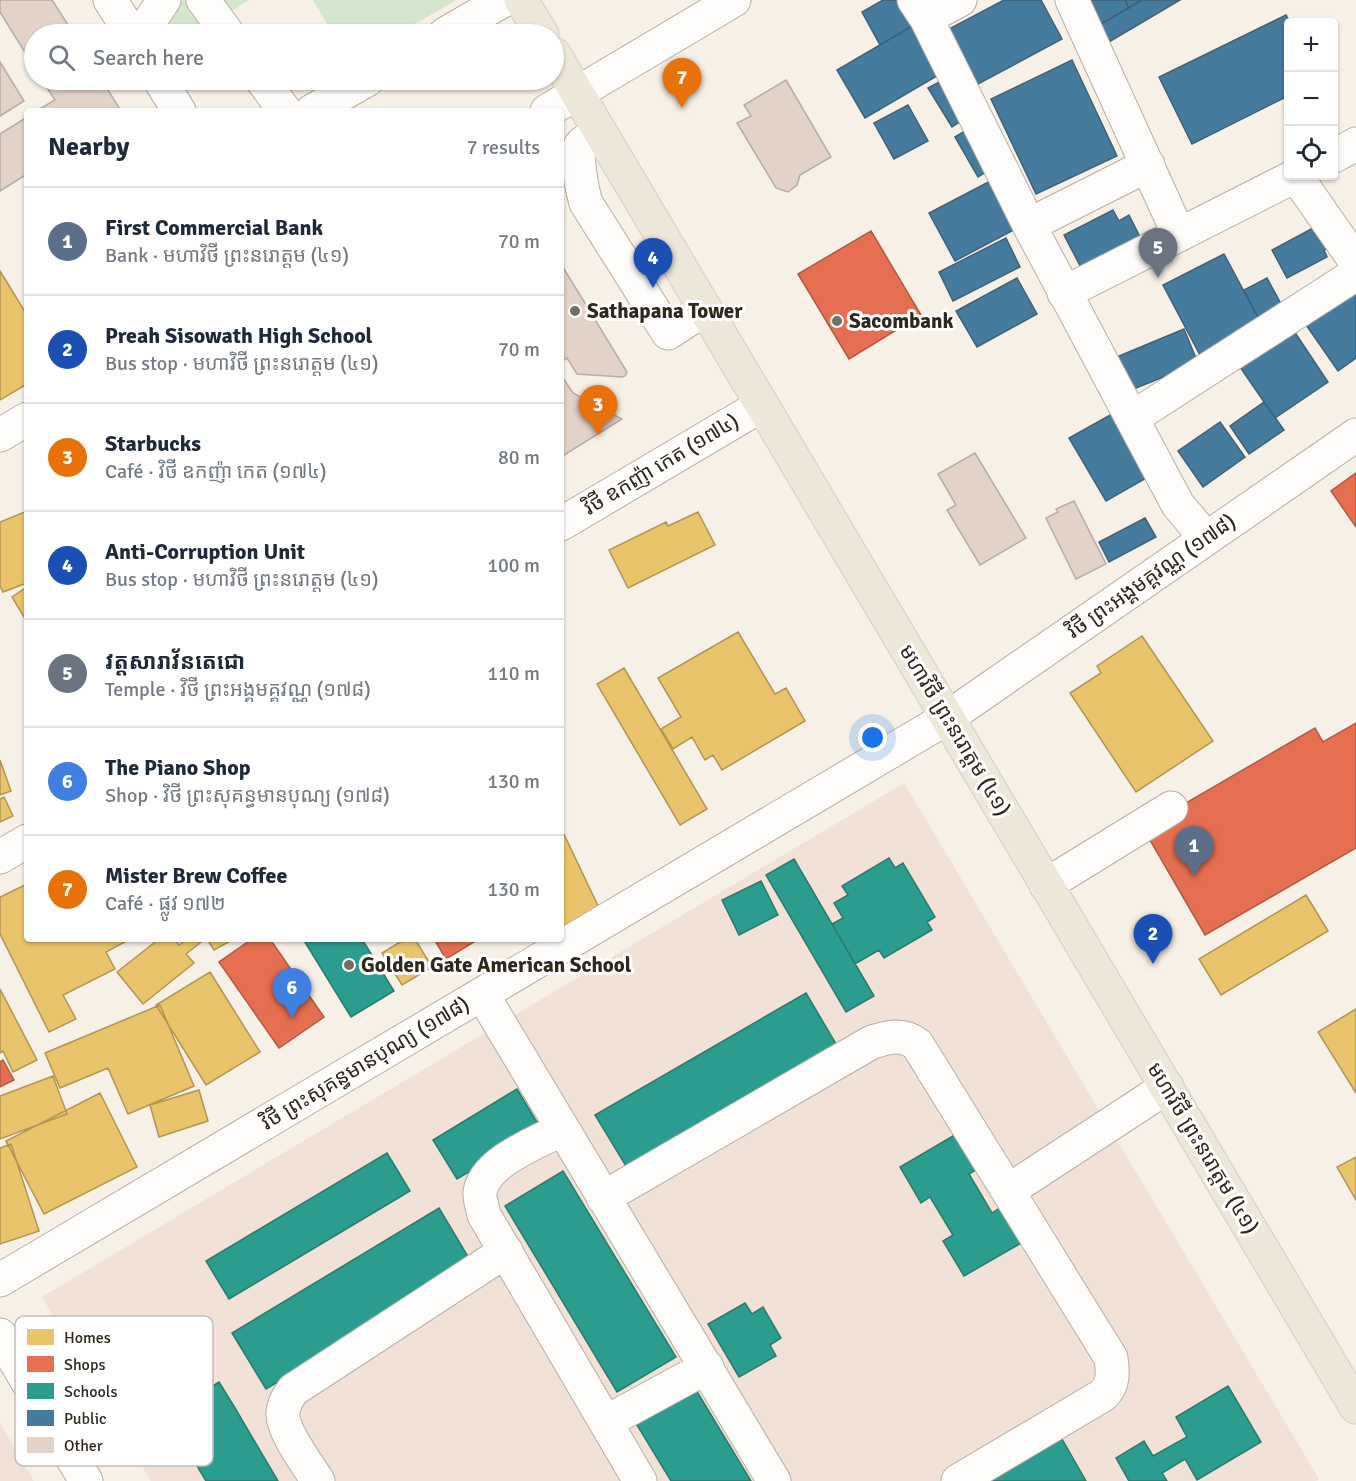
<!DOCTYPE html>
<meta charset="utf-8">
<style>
:root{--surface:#fff;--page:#f6f6f7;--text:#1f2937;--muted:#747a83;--line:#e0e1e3;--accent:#2563eb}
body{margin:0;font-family:Signika,"Noto Sans Khmer",sans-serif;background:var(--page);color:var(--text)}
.controls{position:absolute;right:18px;top:18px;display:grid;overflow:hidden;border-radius:6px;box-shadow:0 2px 4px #0004}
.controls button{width:54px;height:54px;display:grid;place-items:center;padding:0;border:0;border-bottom:2px solid var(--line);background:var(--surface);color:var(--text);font:30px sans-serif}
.you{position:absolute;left:873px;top:738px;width:21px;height:21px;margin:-15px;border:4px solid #fff;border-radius:50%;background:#1a73e8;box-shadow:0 0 0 9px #1a73e833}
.badge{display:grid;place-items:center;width:39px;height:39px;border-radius:50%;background:var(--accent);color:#fff;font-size:20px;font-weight:700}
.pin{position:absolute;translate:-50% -50px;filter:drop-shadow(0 2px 3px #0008)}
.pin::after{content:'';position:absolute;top:32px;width:21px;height:18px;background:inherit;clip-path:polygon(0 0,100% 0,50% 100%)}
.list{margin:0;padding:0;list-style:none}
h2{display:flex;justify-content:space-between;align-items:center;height:78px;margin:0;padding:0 24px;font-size:26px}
h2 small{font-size:20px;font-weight:400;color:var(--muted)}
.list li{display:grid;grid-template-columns:39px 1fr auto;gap:18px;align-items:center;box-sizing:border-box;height:108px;padding:0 24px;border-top:2px solid var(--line)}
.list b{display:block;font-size:22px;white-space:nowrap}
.list p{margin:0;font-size:20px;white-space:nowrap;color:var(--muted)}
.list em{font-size:20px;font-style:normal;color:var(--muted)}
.icon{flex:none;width:33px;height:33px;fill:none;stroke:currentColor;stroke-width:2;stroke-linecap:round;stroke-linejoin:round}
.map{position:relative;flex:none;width:1356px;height:1481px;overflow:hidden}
.search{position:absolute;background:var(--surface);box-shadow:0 2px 4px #0004;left:24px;top:24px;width:540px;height:66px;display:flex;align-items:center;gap:15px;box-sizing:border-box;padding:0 21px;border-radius:33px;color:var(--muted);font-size:22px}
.panel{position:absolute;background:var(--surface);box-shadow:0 2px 4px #0004;left:24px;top:108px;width:540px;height:834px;border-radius:6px}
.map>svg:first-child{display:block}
</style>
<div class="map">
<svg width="1356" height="1481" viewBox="0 0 1356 1481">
<rect width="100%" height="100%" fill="#f6f0e6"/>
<path fill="#f1e1d7" d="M904 783 1319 1479 1316 1481H151L42 1297Z
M0 1423 34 1481H0Z"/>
<path fill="#d4e6ce" d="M182 0H249L195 34H165L163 32Z
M313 0H455V1L397 34H333Z"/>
<path fill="#e9c46a" stroke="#b19553" stroke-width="1.5" d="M0 271 27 315V384L0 400Z
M27 511V583L3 592 0 586V522Z
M698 512 715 545 628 588 609 550 666 522 668 526Z
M27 587V622L12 597Z
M738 632 775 694 786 688 805 721 722 770 713 755 705 760 692 737 673 749 661 729 681 717 658 678Z
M1142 636 1213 741 1136 792 1070 693 1101 673 1097 666Z
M624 668 707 809 680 825 597 684Z
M0 760 11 791 0 795Z
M4 797 13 816 0 822V799Z
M561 828 600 910 561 928Z
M27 884V939H124L125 942 106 952 115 969 63 995 76 1019 49 1032 0 934V897Z
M1306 895 1328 931 1221 995 1199 959Z
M159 939H174L179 945 187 939H205L186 954 194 963 143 1004 117 972Z
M207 939H234L214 950Z
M405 939H415L432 967 402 985 382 953Z
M210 972 260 1052 206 1085 156 1005Z
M0 989 37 1060 13 1072 3 1051 0 1053Z
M160 1005 194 1086 128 1114 108 1068 60 1088 45 1053Z
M1356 1009V1093L1318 1032Z
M53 1076 67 1114 0 1139V1096Z
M199 1090 208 1121 159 1137 150 1105Z
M100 1093 137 1167 44 1214 6 1141Z
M11 1144 39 1231 0 1244V1148Z
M1356 1157V1200L1337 1167Z"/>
<path fill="#e76f51" stroke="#b05a41" stroke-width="1.5" d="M871 231 921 315 849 359 798 274Z
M1356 473V527L1331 491Z
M1356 723V848L1205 935 1143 828 1315 728 1323 742Z
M252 939H270L324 1017 279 1048 219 962Z
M434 939H473L474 942 446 959Z
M3 1060 14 1080 0 1087V1062Z"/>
<path fill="#2a9d8f" stroke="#2c7a6d" stroke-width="1.5" d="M889 858 895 868 903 863 935 917 927 922 932 930 884 958 879 950 855 964 832 924 843 918 834 903 848 895 842 886Z
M794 859 874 996 846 1012 766 875Z
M761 881 778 915 739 935 722 900Z
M303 939H362L394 991 351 1017Z
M806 993 839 1049 629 1171 595 1115Z
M517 1089 541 1129 457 1179 433 1140Z
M958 1133 979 1168 969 1174 992 1213 1001 1207 1023 1242 964 1276 943 1241 953 1235 930 1197 921 1203 900 1167Z
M387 1153 410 1191 229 1299 206 1261Z
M563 1171 676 1357 617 1392 505 1206Z
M439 1208 473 1265 266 1389 232 1333Z
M745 1303 752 1314 763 1307 781 1338 770 1345 776 1356 739 1377 708 1324Z
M219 1382 235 1408 278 1481H206L166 1414Z
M693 1385 751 1481H671L634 1420Z
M1228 1386 1261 1442 1197 1480 1185 1459 1162 1473 1167 1481H1129L1116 1458 1144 1441 1153 1456 1187 1437 1176 1417Z
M1062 1439 1086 1481H990Z"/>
<path fill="#457b9d" stroke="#3e6277" stroke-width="1.5" d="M883 0H904L917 23 880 45 862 12Z
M1004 0H1041L1062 39 978 84 949 29Z
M1084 0H1125L1129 8 1099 25Z
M1125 0H1142L1129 8Z
M1142 0H1180L1109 42 1099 25Z
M1286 15 1290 22 1288 96 1192 144 1159 77Z
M914 25 942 73 865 118 837 70Z
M1072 60 1117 156 1036 194 991 99Z
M941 81 964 119 952 127 928 88Z
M908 105 928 141 894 159 874 123Z
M968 129 991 169 978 177 955 137Z
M996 178 1021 226 955 261 929 213Z
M1113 210 1119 221 1129 215 1146 249 1087 279 1064 235Z
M1313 228 1317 236 1327 230 1334 245 1324 250 1327 257 1287 278 1272 250Z
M1006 238 1020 267 953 301 939 272Z
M1224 254 1262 325 1201 357 1163 285Z
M1017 278 1037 314 977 347 956 311Z
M1267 278 1286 313 1262 325 1244 290Z
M1356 287V358L1338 371 1304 322Z
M1184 329 1198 363 1126 392 1112 359Z
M1294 331 1328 382 1275 418 1240 367Z
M1264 402 1284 430 1249 454 1230 426Z
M1112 414 1148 477 1106 501 1069 438Z
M1220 422 1245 457 1203 487 1178 451Z
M1145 518 1156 537 1109 562 1099 542Z"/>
<path fill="#e3d2c7" stroke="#b5ada6" stroke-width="1.5" d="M0 0H52L74 34H34V67L0 12Z
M0 62 24 101 0 116Z
M42 80H102L121 111H36L55 100Z
M786 80 831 157 800 175 797 185 788 192 776 188 737 123 751 116 744 105Z
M27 117V174L0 191V134Z
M561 264 627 372 625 376 622 377 577 374 567 358 561 362Z
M561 375 573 393 622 419 561 457Z
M975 453 1026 538 980 565 947 510 956 505 938 474Z
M1074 501 1106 564 1076 579 1046 518 1058 512 1056 509Z"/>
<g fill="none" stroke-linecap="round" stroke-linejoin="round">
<g stroke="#b6afa6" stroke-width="35">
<path id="minor" d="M110 0 132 34
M203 0 228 34
M914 0 926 18 1029 225 1178 505 1206 538
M1072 0 1179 235
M926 18 960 0
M141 34 164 0
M445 34 504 0
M160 80 179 111
M262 80 285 111
M312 111 367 80
M547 111 734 0
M599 132C594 136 584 140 580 146 575 155 583 193 586 203L668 333 705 309
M1334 156 1356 144
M1296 176 1356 262
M1029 225 1148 165
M1064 293 1295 176
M1132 418 1356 274
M0 435 27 419
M561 524 762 405
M0 857 27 841
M1046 885 1171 808
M482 994 774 1481
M562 1129C537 1143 485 1161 480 1192 479 1199 483 1208 484 1215L640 1481
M1008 1191 1167 1087
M603 1198 872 1042C889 1037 902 1033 917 1044L1111 1358C1113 1373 1114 1384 1103 1395L958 1481
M0 1280 947 718 1356 435
M0 1335 86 1481
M606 1422 707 1367
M318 1481C308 1465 281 1430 283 1412 284 1403 288 1397 293 1390L506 1251"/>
</g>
<g stroke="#d2cec9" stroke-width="35">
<path id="major" d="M521 0 542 34
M554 54 1356 1407"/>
</g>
<use href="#minor" stroke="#fefdfb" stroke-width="33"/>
<use href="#major" stroke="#ede8da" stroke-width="33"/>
</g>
<g fill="#756e63" stroke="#fff" stroke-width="2">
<circle cx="575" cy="311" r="6"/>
<circle cx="837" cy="321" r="6"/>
<circle cx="349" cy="965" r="6"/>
</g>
<g text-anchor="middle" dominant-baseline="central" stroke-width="6" stroke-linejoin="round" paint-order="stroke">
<g font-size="21" font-weight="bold" fill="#2f281d" stroke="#fff" text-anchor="start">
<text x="587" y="311">Sathapana Tower</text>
<text x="849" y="321">Sacombank</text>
<text x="361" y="965">Golden Gate American School</text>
</g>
<g font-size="21" fill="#2f281d" stroke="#fff">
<text transform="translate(661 464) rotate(-31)">វិថី ឧកញ៉ា កេត (១៧៤)</text>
<text transform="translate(1151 576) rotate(-35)">វិថី ព្រះអង្គមគ្គវណ្ណ (១៧៨)</text>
<text transform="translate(955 730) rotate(59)">មហាវិថី ព្រះនរោត្តម (៤១)</text>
<text transform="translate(365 1063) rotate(-31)">វិថី ព្រះសុគន្ធមានបុណ្យ (១៧៨)</text>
<text transform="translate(1203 1148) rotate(59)">មហាវិថី ព្រះនរោត្តម (៤១)</text>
</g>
</g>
<rect x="15" y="1316" width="198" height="150" rx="9" fill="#fff" stroke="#c1bebb" stroke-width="1.5"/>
<rect x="27" y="1329" width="27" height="16" fill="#e9c46a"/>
<rect x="27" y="1356" width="27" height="16" fill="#e76f51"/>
<rect x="27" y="1383" width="27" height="16" fill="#2a9d8f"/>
<rect x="27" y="1410" width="27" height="16" fill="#457b9d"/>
<rect x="27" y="1437" width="27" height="16" fill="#e3d2c7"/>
<g font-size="16" fill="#2f281d">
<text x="64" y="1343">Homes</text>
<text x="64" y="1370">Shops</text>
<text x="64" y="1397">Schools</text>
<text x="64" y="1424">Public</text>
<text x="64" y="1451">Other</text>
</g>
</svg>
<div class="controls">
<button>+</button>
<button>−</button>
<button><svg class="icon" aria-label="locate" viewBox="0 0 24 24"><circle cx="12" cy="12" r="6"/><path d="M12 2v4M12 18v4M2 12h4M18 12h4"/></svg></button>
</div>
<div class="you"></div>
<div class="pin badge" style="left:1194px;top:876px;background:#5c6f8a">1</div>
<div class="pin badge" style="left:1153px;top:964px;background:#1a4fb4">2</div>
<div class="pin badge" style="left:598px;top:435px;background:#e8710a">3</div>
<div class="pin badge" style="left:653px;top:288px;background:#1a4fb4">4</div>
<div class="pin badge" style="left:1158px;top:278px;background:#6b7280">5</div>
<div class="pin badge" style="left:292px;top:1018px;background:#3f7fe0">6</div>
<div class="pin badge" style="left:682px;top:108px;background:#e8710a">7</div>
<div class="search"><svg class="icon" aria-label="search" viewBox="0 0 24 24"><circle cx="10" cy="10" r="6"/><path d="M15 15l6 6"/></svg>Search here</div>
<section class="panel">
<h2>Nearby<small>7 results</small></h2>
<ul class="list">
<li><span class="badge" style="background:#5c6f8a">1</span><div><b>First Commercial Bank</b><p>Bank · មហាវិថី ព្រះនរោត្តម (៤១)</p></div><em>70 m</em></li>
<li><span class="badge" style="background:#1a4fb4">2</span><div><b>Preah Sisowath High School</b><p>Bus stop · មហាវិថី ព្រះនរោត្តម (៤១)</p></div><em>70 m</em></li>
<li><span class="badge" style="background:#e8710a">3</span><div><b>Starbucks</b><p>Café · វិថី ឧកញ៉ា កេត (១៧៤)</p></div><em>80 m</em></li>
<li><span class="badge" style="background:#1a4fb4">4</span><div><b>Anti-Corruption Unit</b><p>Bus stop · មហាវិថី ព្រះនរោត្តម (៤១)</p></div><em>100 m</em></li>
<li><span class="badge" style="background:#6b7280">5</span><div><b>វត្តសារាវ័នតេជោ</b><p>Temple · វិថី ព្រះអង្គមគ្គវណ្ណ (១៧៨)</p></div><em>110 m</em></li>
<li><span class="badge" style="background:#3f7fe0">6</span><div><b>The Piano Shop</b><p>Shop · វិថី ព្រះសុគន្ធមានបុណ្យ (១៧៨)</p></div><em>130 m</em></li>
<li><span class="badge" style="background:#e8710a">7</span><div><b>Mister Brew Coffee</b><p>Café · ផ្លូវ ១៧២</p></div><em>130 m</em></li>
</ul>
</section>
</div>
